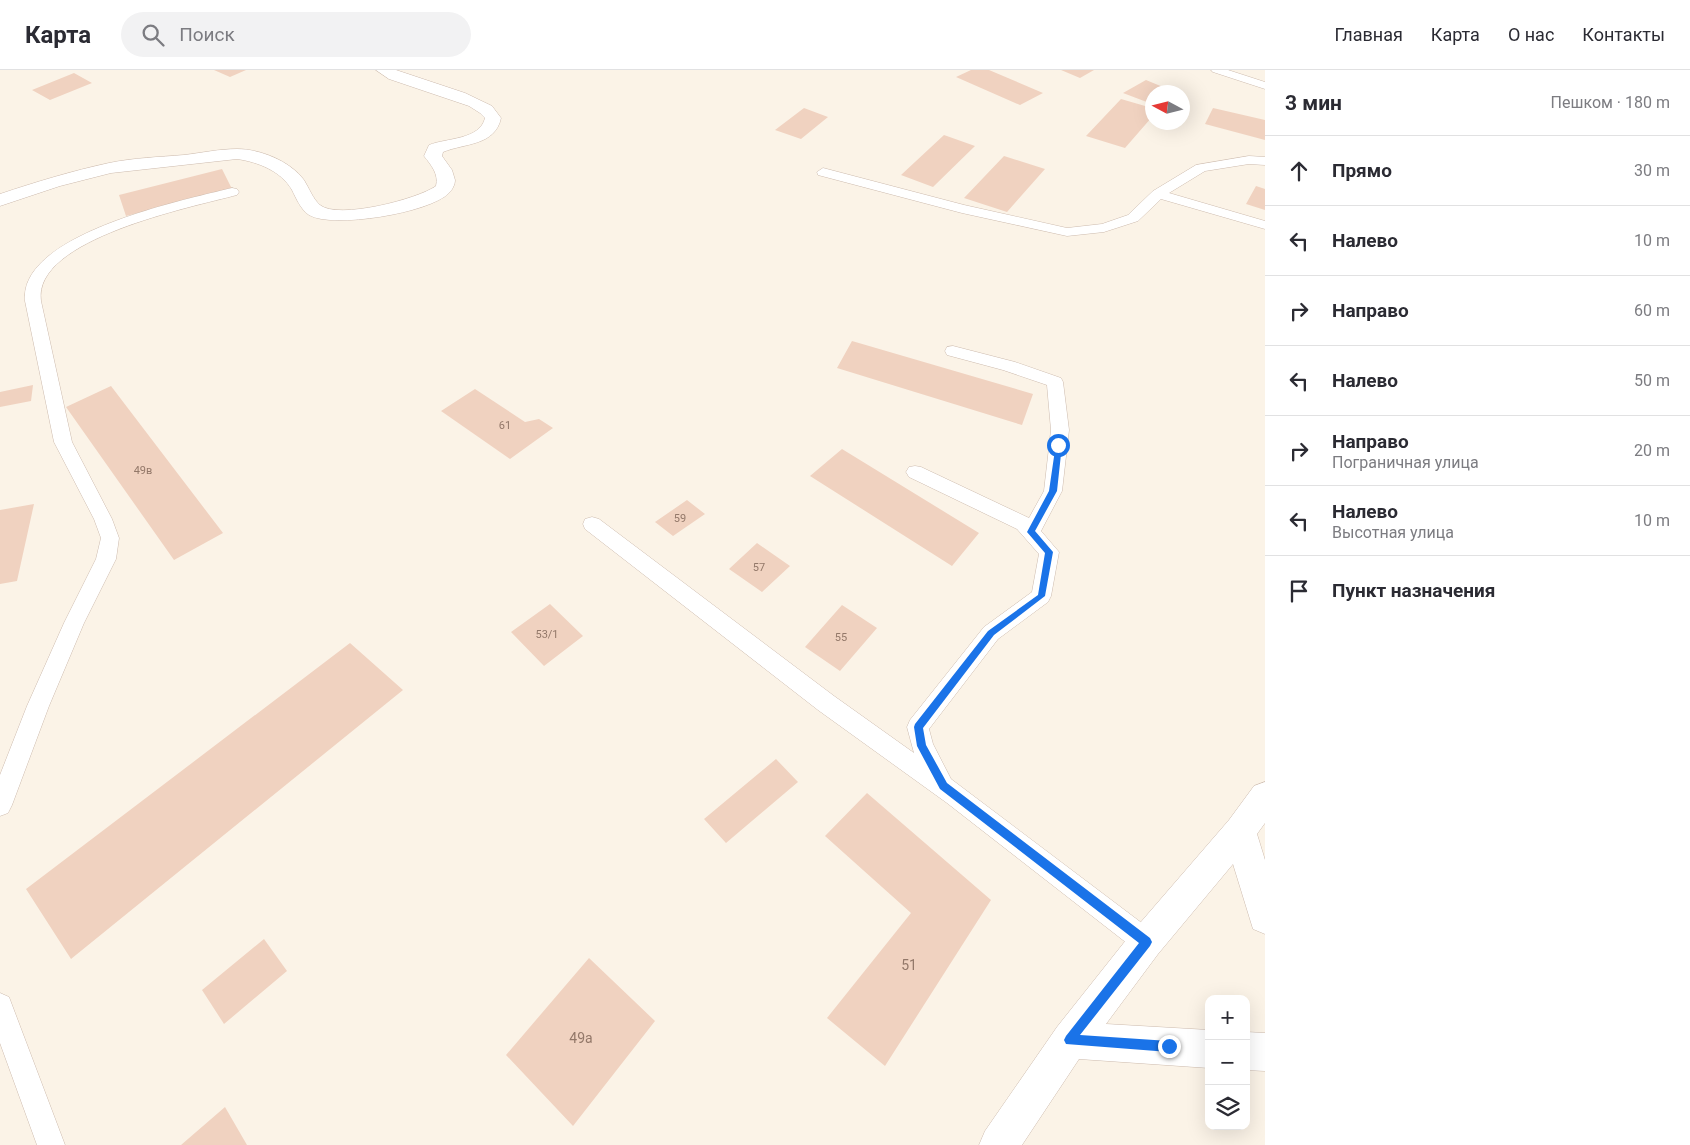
<!DOCTYPE html>
<html lang="ru">
<meta charset="utf-8">
<style>
:root{--surface:#fff;--page:#f2f2f3;--text:#2b2b33;--muted:#7c7c81;--line:#e1e1e2}
body{margin:0;font-family:Roboto,sans-serif;background:var(--page);color:var(--text)}
.controls{position:absolute;right:15px;bottom:15px;display:grid;overflow:hidden;border-radius:10px;box-shadow:0 5px 20px #0002}
.controls button{width:45px;height:45px;display:grid;place-items:center;padding:0;border:0;border-bottom:1px solid var(--line);background:var(--surface);color:var(--text);font:25px sans-serif}
.compass{position:absolute;left:1145px;top:15px;width:45px;height:45px;border-radius:50%;background:var(--surface);box-shadow:0 5px 20px #0002;rotate:277deg}
.stop{position:absolute;width:15px;height:15px;margin:-11px;border:4px solid #1a73e8;border-radius:50%;background:#fff}
.stop.end{background:#1a73e8;border-color:#fff;box-shadow:0 1px 5px #0008}
.list{margin:0;padding:0;list-style:none}
h2{display:flex;justify-content:space-between;align-items:center;height:65px;margin:0;padding:0 20px;font-size:21px}
h2 small{font-size:16px;font-weight:400;color:var(--muted)}
.list li{display:grid;grid-template-columns:32px 1fr auto;gap:15px;align-items:center;box-sizing:border-box;height:70px;padding:0 20px;border-top:1px solid var(--line)}
.list b{display:block;font-size:19px;white-space:nowrap}
.list p{margin:0;font-size:16px;white-space:nowrap;color:var(--muted)}
.list em{font-size:16px;font-style:normal;color:var(--muted)}
.icon{flex:none;width:28px;height:28px;fill:none;stroke:currentColor;stroke-width:2;stroke-linecap:round;stroke-linejoin:round}
.map{position:relative;flex:none;width:1265px;height:1075px;overflow:hidden}
header{display:flex;align-items:center;gap:30px;box-sizing:border-box;height:70px;padding:0 25px;background:var(--surface);border-bottom:1px solid var(--line)}
header strong{font-size:24px}
nav{display:flex;gap:28px;margin-inline-start:auto;font-size:18px}
.search{width:350px;height:45px;background:var(--page);display:flex;align-items:center;gap:12px;box-sizing:border-box;padding:0 18px;border-radius:28px;color:var(--muted);font-size:19px}
main{display:flex}
aside{flex:1;background:var(--surface)}
.map>svg:first-child{display:block}
</style>
<header>
<strong>Карта</strong>
<div class="search"><svg class="icon" aria-label="search" viewBox="0 0 24 24"><circle cx="10" cy="10" r="6"/><path d="M15 15l6 6"/></svg>Поиск</div>
<nav><a>Главная</a><a>Карта</a><a>О нас</a><a>Контакты</a></nav>
</header>
<main>
<div class="map">
<svg width="1265" height="1075" viewBox="0 0 1265 1075">
<rect width="100%" height="100%" fill="#fbf3e7"/>
<path fill="#f0d2c0" d="M214 0H246L230 7Z
M971 0H989L1043 23 1020 35 956 7Z
M1061 0H1094L1080 8Z
M74 3 92 13 50 30 32 20Z
M1146 10 1175 22H1152V34L1123 23Z
M1121 29 1152 38V47L1125 78 1086 66Z
M804 38 828 47 801 69 775 60Z
M1213 38 1265 50V70L1205 54Z
M944 65 975 76 933 117 901 105Z
M1004 86 1045 99 1007 142 964 128Z
M222 99 232 119 126 146 119 125Z
M1256 116 1265 119V140L1246 134Z
M852 271 1033 324 1022 355 837 298Z
M33 315 31 331 0 337V322Z
M111 316 223 463 174 490 66 337Z
M475 319 525 352 539 349 553 358 510 389 441 341Z
M842 379 979 463 952 496 810 406Z
M687 430 705 444 673 466 655 452Z
M34 434 17 511 0 514V440Z
M757 473 790 496 762 522 729 499Z
M550 534 583 566 544 596 511 562Z
M842 535 877 558 840 601 805 577Z
M350 573 403 620 71 889 26 819Z
M776 689 798 712 726 773 704 749Z
M867 723 991 830 885 996 827 948 911 843 825 766Z
M264 869 287 901 224 954 202 920Z
M589 888 655 951 573 1056 506 985Z
M225 1037 247 1075H181Z"/>
<g fill="none" stroke-linecap="round" stroke-linejoin="round">
<g stroke="#cdbbae" stroke-width="1">
<path id="service" d="M1211 0H1228L1265 12V19L1213 2Z
M1249 86 1265 87V95L1249 94 1205 101 1169 123 1265 151V159L1161 129 1138 151 1104 162 1067 166 962 143 818 105 817 102 823 98 964 135 1067 158 1102 154 1128 145 1153 121 1196 95Z
M232 118 237 119 239 122 237 125C192 137 32 169 41 231L72 372 112 449 119 468 116 489 84 553 49 636 12 735 8 743 0 746V705L27 636 64 553 96 489 101 468 94 449 54 372 25 231C18 164 184 130 232 118Z
M953 276 1015 292 1061 308 1063 312 1069 360 1062 421 1041 461 1059 482 1051 526 1048 532 998 569 929 659 933 674 951 709 1155 863 1159 872 1155 881 1146 885 1137 881 947 733 818 640 585 459 583 454 585 449 592 447 599 449 834 626 914 683 907 657 910 650 984 557 1032 522 1039 484 1017 459 909 407 906 402 909 397 915 396 921 397 1029 448 1044 421 1051 360 1047 315 1003 300 947 285 945 281 947 277Z
M0 923 9 927 65 1075H37L0 973Z"/>
</g>
<g stroke="#cdbbae" stroke-width="1">
<path id="minor" d="M376 0H396L465 23 492 36 501 48C495 76 465 73 443 82L442 86 452 100 455 110C455 115 452 120 449 123 430 143 332 159 309 145 301 140 296 128 292 120 281 101 258 92 237 89L111 103 60 116 0 136V124C36 112 72 101 109 93 133 88 160 87 184 85 201 83 220 79 237 79 260 79 290 91 304 110 309 118 313 129 320 135 338 150 418 129 436 116 439 104 431 95 424 86L429 75C446 68 480 70 485 48L480 43 469 36 389 9Z"/>
</g>
<g stroke="#cdbbae" stroke-width="1">
<path id="tertiary" d="M1265 712V753L1257 764 1265 790V864L1253 859 1233 794 1158 884 1106 954 1209 960V998L1079 989 1022 1075H979L985 1061 1057 957 1134 860 1229 750 1254 716Z
M1246 962 1265 963V1001L1246 1000Z"/>
</g>
<use href="#service" fill="#fff" fill-rule="evenodd"/>
<use href="#minor" fill="#fff" fill-rule="evenodd"/>
<use href="#tertiary" fill="#fff" fill-rule="evenodd"/>
</g>
<path fill="#1a73e8" d="M1056 373 1062 375 1057 421 1035 461 1053 482 1045 526 994 565 923 658 926 675 947 713 1150 868 1152 872 1150 876 1080 965 1169 971 1173 972 1175 976 1173 980 1169 982 1066 974 1064 970 1066 966 1139 873 940 719 917 676 914 657 915 654 988 561 1038 525 1045 483 1027 462 1049 421Z"/>
<g text-anchor="middle" dominant-baseline="central" stroke-width="4" stroke-linejoin="round" paint-order="stroke">
<g font-size="11" fill="#937869">
<text x="505" y="355">61</text>
<text x="143" y="400">49в</text>
<text x="680" y="448">59</text>
<text x="759" y="497">57</text>
<text x="547" y="564">53/1</text>
<text x="841" y="567">55</text>
</g>
<g font-size="14" fill="#937869">
<text x="909" y="895">51</text>
<text x="581" y="968">49а</text>
</g>
</g>
</svg>
<div class="controls">
<button>+</button>
<button>−</button>
<button><svg class="icon" aria-label="layers" viewBox="0 0 24 24"><path d="M12 4l9 5-9 5-9-5zM3 14l9 5 9-5"/></svg></button>
</div>
<svg class="compass" viewBox="-18 -18 36 36"><path d="M0-13l5 13h-10z" fill="#e53935"/><path d="M0 13l5-13h-10z" fill="#7c7c81"/></svg>
<div class="stop" style="left:1058px;top:375px"></div>
<div class="stop end" style="left:1169px;top:976px"></div>
</div>
<aside>
<h2>3 мин<small>Пешком · 180 m</small></h2>
<ul class="list">
<li><svg class="icon" aria-label="ahead" viewBox="0 0 24 24"><path d="M12 20V5M6 11l6-6 6 6"/></svg><div><b>Прямо</b></div><em>30 m</em></li>
<li><svg class="icon" aria-label="left" viewBox="0 0 24 24"><path d="M17 20v-9H6M10 6l-5 5 5 5"/></svg><div><b>Налево</b></div><em>10 m</em></li>
<li><svg class="icon" aria-label="right" viewBox="0 0 24 24"><path d="M7 20v-9h11M14 6l5 5-5 5"/></svg><div><b>Направо</b></div><em>60 m</em></li>
<li><svg class="icon" aria-label="left" viewBox="0 0 24 24"><path d="M17 20v-9H6M10 6l-5 5 5 5"/></svg><div><b>Налево</b></div><em>50 m</em></li>
<li><svg class="icon" aria-label="right" viewBox="0 0 24 24"><path d="M7 20v-9h11M14 6l5 5-5 5"/></svg><div><b>Направо</b><p>Пограничная улица</p></div><em>20 m</em></li>
<li><svg class="icon" aria-label="left" viewBox="0 0 24 24"><path d="M17 20v-9H6M10 6l-5 5 5 5"/></svg><div><b>Налево</b><p>Высотная улица</p></div><em>10 m</em></li>
<li><svg class="icon" aria-label="arrive" viewBox="0 0 24 24"><path d="M6 21V4h12l-3 4 3 4H6"/></svg><div><b>Пункт назначения</b></div></li>
</ul>
</aside>
</main>
